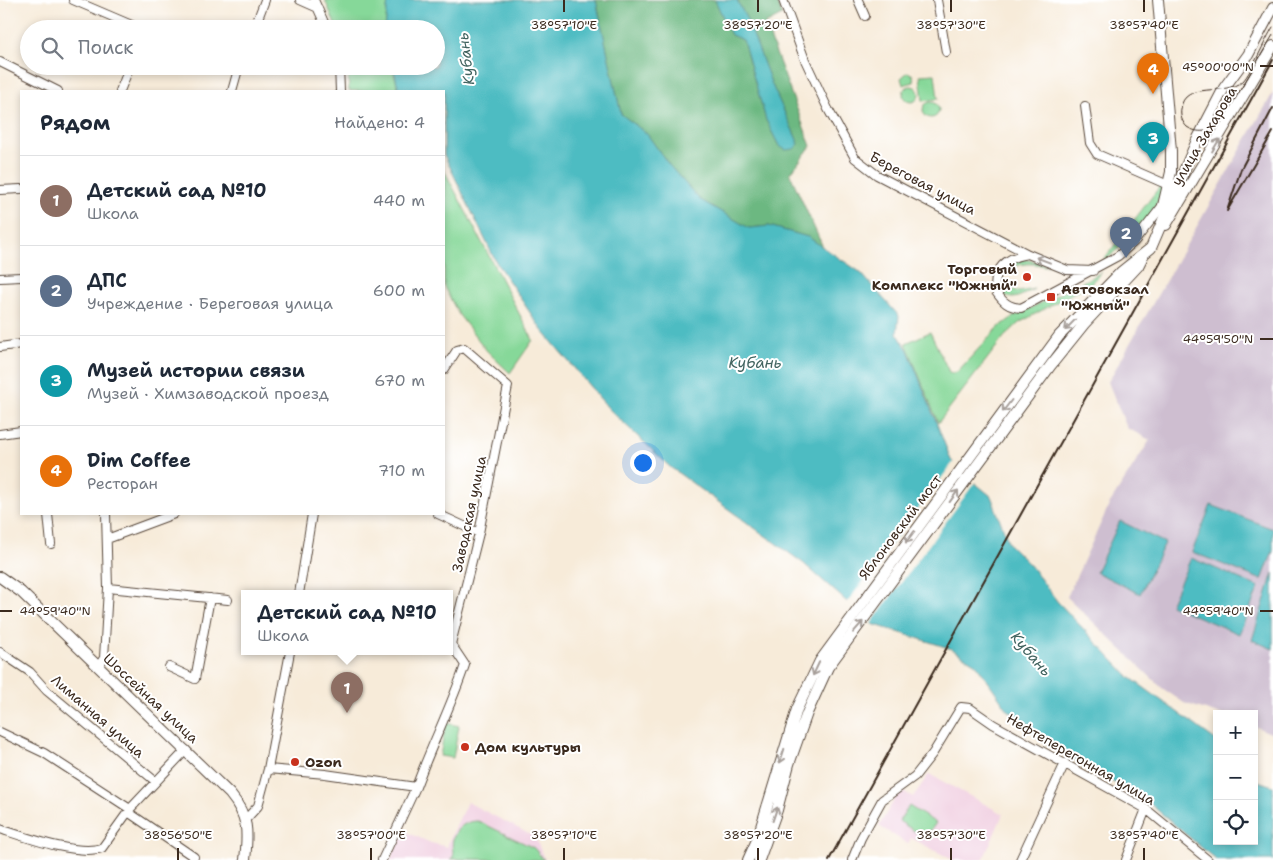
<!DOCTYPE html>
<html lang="ru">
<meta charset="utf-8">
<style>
:root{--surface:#fff;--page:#f6f6f7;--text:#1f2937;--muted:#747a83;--line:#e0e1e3;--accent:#1a73e8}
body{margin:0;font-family:"Shantell Sans",sans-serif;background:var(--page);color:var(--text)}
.controls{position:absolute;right:15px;bottom:15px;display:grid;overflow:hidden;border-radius:0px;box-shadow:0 2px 8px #0003}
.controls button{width:45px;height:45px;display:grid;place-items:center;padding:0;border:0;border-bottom:1px solid var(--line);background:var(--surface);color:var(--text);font:25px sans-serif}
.you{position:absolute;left:642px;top:462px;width:18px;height:18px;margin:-12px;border:4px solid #fff;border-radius:50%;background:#1a73e8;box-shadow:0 0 0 8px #1a73e833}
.badge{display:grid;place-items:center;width:32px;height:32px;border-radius:50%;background:var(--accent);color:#fff;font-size:16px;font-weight:700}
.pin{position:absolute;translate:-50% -41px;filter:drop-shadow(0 1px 2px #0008)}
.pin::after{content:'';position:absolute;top:26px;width:18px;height:15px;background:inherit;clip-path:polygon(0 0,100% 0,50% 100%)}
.popup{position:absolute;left:241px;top:590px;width:212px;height:65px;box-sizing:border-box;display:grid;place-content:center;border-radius:0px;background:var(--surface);filter:drop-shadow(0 1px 4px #0005);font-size:16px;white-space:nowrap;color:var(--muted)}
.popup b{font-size:19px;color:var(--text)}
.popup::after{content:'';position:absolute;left:50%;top:100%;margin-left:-10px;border:10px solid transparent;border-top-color:var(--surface)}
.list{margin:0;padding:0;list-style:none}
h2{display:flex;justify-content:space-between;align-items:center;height:65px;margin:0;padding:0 20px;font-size:21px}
h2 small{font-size:16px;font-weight:400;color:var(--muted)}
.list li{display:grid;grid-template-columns:32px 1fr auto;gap:15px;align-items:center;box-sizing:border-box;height:90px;padding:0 20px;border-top:1px solid var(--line)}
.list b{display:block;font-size:19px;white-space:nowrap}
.list p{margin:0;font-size:16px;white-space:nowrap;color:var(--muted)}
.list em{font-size:16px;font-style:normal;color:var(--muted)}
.icon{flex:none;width:28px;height:28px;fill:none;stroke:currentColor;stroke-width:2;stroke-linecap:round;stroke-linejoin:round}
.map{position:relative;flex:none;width:1273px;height:860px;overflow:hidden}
.search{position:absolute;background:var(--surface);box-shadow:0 2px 8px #0003;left:20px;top:20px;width:425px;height:55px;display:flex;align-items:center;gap:12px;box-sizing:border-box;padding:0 18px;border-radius:28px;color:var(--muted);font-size:19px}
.panel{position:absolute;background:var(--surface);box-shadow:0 2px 8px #0003;left:20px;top:90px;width:425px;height:425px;border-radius:0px}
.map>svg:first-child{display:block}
</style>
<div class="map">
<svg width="1273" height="860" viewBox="0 0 1273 860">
<rect width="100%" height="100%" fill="#fff"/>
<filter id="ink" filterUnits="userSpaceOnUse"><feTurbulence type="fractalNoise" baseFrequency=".02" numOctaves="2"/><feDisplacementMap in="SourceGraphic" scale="10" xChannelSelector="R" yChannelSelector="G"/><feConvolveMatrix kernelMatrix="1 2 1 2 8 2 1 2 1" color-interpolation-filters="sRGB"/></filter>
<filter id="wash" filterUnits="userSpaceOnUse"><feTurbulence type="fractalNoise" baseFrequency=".0096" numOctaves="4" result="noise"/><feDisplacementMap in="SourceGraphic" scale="20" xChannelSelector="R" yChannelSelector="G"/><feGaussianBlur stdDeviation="1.12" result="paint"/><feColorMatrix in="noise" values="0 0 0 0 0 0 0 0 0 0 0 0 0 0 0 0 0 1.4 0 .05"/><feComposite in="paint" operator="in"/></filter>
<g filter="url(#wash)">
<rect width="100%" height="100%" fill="#f7ebd9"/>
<path fill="#f1d0e2" d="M929 774 1003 814 983 860H953L911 838 908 844 879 826 900 790 913 797Z
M467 802 535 837 545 860H390L404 831 431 843 448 847V843Z"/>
<path fill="#cebed0" d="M1273 93V734L1254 726V714H1218L1184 703 1162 688 1067 597 1110 503 1150 440 1127 428 1108 382Z"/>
<path fill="#86d899" stroke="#60815c" d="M325 0H388L385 29H337Z
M348 66H392L399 91H349Z
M908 72 913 75 914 82 903 85 901 78Z
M935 74 938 99 923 101 920 75Z
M903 94a8 8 0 1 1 16 0a8 8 0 1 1-16 0Z
M923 110a8 8 0 1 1 16 0a8 8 0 1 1-16 0Z
M444 170 533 340 510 373 487 351 459 315 444 287Z
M1161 185 1163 192 1147 221 1105 261 1104 259Z
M1022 259 1040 262 1048 267C1032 262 1015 262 1003 274L1001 273 1014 261Z
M1102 272 1091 283 1019 323 1004 337 938 423 906 343 930 332 949 372 952 373 957 372 998 328 1013 317Z
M1005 286 1019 292 1034 289C1021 296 1008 305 1000 289Z
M446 723 459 726 453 758 440 756Z
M909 806 936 823 925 838 899 821Z
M478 821 534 848 544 860 451 859 454 855C448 837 459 821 478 821Z"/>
<path fill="#6cb881" stroke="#547150" d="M596 0H715L731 35 743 40 766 120 779 146 799 144 772 85 749 24 737 0H776L782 15 765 24 811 146 790 174 823 247 808 237 769 226 749 228 699 199 669 165 647 134 621 114Z"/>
<path fill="#4dbcc2" stroke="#447370" d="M388 0H596L621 114 647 134 669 165 699 199 749 228 769 226 808 237 860 272 899 316 897 333 908 350 951 460 969 478 991 496 1009 544 1030 565 1057 601 1128 676 1217 741V841H1254V777L1258 781 1273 786V860H1216L1149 803 1039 739 1033 727 1008 710 976 664 952 649 872 624 803 563 670 467 609 409 541 329 496 262 444 155V91H399L393 66H436V29H385Z
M715 0H737L749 24 772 85 799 144 794 149 786 150 779 146 766 120 743 40 731 35Z
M1211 505 1273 529V551L1262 580 1192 552Z
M1120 521 1165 543 1140 594 1096 572Z
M1191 558 1259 587 1239 634 1170 605Z
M1273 573V649L1252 640Z"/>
<path fill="#f7ebd9" d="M955 460 976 481 870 625 846 604Z"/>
</g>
<g filter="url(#ink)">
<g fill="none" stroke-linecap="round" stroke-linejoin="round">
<g stroke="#57473a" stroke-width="10">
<path id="minor" d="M73 0 141 29
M300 0 318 8
M314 0 327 29
M783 0 805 60 828 109 855 158 877 175 1028 254 1067 270 1093 271
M858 0 865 16
M937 0 946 52
M254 29 265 0
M0 62 58 91
M339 66 340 91
M120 91 130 66
M232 91 239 66
M1085 106 1090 143 1097 154 1168 185
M0 190 21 189
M1028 254C1006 257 992 269 996 292 1003 302 1008 307 1021 308L1118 256 1135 241 1163 205
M0 278 21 277
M0 347 21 344
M0 434 21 431
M48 514 51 544
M438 514 479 533
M107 539 174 514
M108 588 228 600
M299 594 312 514
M0 652 30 672 47 691 155 781
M98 667 104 658 108 588 106 514
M169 667 195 679 210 598
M0 732 44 753 130 809
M268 769 325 774 416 787 382 860
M416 787C431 746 451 707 465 665L451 644 479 533 508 386 464 348 457 350 444 370
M128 812 194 857
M246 819 258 806 268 769 290 652
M0 829C25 837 77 856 102 848L130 809 186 750
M852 860 861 838 882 800 915 776 933 753 961 707 970 708 993 724 1146 809 1208 860
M1020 860 1065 763
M1126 860 1146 809"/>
</g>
<g stroke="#57473a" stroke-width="12">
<path id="major" d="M1158 0 1171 151V172L1162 210
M1166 225 1273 46
M0 577 21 592 230 794C249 817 248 832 245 860
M748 860 757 840 797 709 820 661 1059 336 1121 272 1151 248 1198 138 1224 88 1248 55 1273 8
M759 860 777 810 789 764 807 713 828 667 1051 365 1084 324 1138 266 1143 256"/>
</g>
<use href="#minor" stroke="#fff" stroke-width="8"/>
<use href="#major" stroke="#fff" stroke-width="10"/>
<path stroke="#3b2a1e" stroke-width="1" d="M1273 27C1265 40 1252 71 1243 81 1227 97 1183 80 1181 109 1180 116 1182 122 1187 127 1198 134 1210 132 1220 124L1273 35"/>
<path stroke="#3b2a1e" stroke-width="2" d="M1273 108 1241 169 1227 211 1273 132
M829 860 1273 60"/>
</g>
<defs><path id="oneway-shaft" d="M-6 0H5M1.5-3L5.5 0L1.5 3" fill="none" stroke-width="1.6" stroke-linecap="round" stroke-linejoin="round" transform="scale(1.25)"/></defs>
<g stroke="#a79f9a">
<use href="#oneway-shaft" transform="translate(1216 145) rotate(-59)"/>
<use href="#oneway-shaft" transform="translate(1043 260) rotate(-159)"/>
<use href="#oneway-shaft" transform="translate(1070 325) rotate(134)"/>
<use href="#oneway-shaft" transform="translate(1007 406) rotate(127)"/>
<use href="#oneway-shaft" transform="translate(954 496) rotate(-54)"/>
<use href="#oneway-shaft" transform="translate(910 537) rotate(127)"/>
<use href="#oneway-shaft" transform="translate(858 627) rotate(-49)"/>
<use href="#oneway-shaft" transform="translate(816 669) rotate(115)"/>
<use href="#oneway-shaft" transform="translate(782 756) rotate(108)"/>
<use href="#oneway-shaft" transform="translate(775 814) rotate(-71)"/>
</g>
</g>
<path fill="none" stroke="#3b2a1e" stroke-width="2" d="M564 0V12M758 0V12M951 0V12M1144 0V12M1260 66H1273M1260 339H1273M0 611H12M1260 611H1273M178 848V860M371 848V860M564 848V860M758 848V860M951 848V860M1144 848V860"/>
<g fill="#c8321e" stroke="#fff" stroke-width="2">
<circle cx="1027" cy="277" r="5"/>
<rect x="1046" y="292" width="10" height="10" rx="2.5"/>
<circle cx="465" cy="747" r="5"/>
<circle cx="295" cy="762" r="5"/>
</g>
<g text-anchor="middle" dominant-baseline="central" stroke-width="4" stroke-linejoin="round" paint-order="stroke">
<g font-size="14" fill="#3b2a1e" stroke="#fff">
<text transform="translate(1204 136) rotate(-59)">улица Захарова</text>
<text transform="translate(923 183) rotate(28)">Береговая улица</text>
<text transform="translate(469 514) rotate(-78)">Заводская улица</text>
<text transform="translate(900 527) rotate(-53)">Яблоновский мост</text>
<text transform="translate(151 698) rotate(43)">Шоссейная улица</text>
<text transform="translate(98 716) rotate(41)">Лиманная улица</text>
<text transform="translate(1081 759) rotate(30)">Нефтеперегонная улица</text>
</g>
<g font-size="14" font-weight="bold" fill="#3b2a1e" stroke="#fff" text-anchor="start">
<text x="1017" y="269" text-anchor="end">Торговый<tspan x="1017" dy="16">Комплекс "Южный"</tspan></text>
<text x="1061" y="289">Автовокзал<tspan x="1061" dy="16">"Южный"</tspan></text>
<text x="475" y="747">Дом культуры</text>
<text x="305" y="762">Ozon</text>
</g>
<g font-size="15" font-style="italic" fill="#426460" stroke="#fff">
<text transform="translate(466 59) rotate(-97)">Кубань</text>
<text x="755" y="363">Кубань</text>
<text transform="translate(1031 654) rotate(49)">Кубань</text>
</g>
</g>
<g font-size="12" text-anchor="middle" fill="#3b2a1e" stroke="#fff" stroke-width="4" stroke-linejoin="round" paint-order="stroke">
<text x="564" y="29">38°57'10"E</text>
<text x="758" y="29">38°57'20"E</text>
<text x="951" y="29">38°57'30"E</text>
<text x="1144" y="29">38°57'40"E</text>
<text x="1218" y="71">45°00'00"N</text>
<text x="1218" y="343">44°59'50"N</text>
<text x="55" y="615">44°59'40"N</text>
<text x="1218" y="615">44°59'40"N</text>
<text x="178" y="839">38°56'50"E</text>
<text x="371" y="839">38°57'00"E</text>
<text x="564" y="839">38°57'10"E</text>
<text x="758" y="839">38°57'20"E</text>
<text x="951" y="839">38°57'30"E</text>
<text x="1144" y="839">38°57'40"E</text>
</g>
</svg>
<div class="controls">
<button>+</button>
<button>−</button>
<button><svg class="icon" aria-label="locate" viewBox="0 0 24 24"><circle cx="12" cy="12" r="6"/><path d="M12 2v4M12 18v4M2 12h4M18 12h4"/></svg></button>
</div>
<div class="you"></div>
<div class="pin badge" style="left:347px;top:713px;background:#8d6e63">1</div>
<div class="popup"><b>Детский сад №10</b>Школа</div>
<div class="pin badge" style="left:1126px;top:258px;background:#5c6f8a">2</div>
<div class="pin badge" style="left:1153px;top:163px;background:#0f9aa8">3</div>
<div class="pin badge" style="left:1153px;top:94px;background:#e8710a">4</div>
<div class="search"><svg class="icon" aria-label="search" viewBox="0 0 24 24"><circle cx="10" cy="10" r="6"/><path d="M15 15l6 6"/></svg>Поиск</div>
<section class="panel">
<h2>Рядом<small>Найдено: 4</small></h2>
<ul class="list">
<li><span class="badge" style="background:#8d6e63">1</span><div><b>Детский сад №10</b><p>Школа</p></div><em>440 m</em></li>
<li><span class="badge" style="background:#5c6f8a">2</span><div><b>ДПС</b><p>Учреждение · Береговая улица</p></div><em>600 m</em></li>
<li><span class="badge" style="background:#0f9aa8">3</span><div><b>Музей истории связи</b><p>Музей · Химзаводской проезд</p></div><em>670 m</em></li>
<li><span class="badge" style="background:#e8710a">4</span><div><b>Dim Coffee</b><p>Ресторан</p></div><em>710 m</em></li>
</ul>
</section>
</div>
